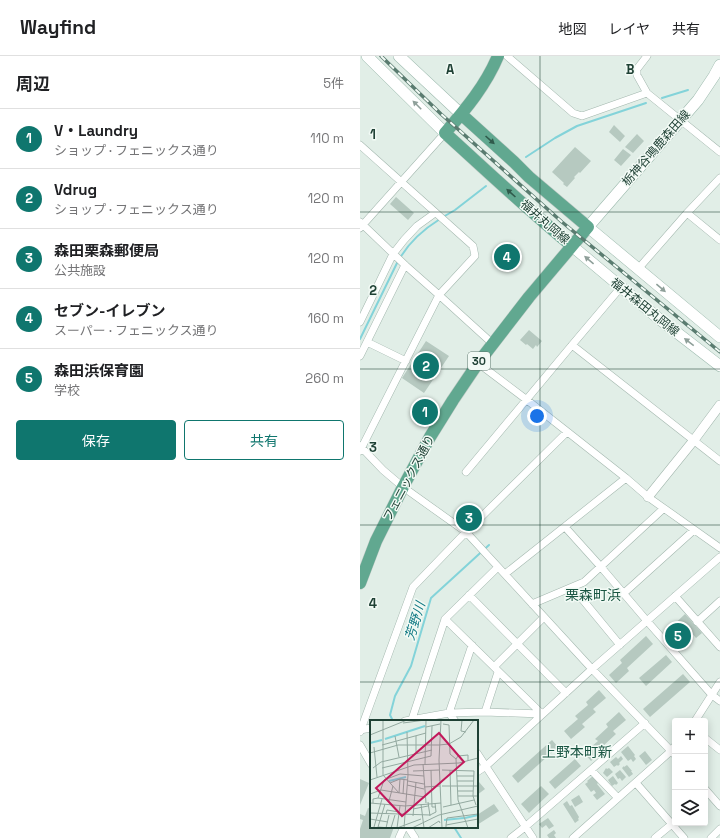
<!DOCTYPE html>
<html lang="ja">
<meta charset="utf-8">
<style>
:root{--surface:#fff;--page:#f2f2f2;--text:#202124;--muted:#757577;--line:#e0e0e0;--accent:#0f766e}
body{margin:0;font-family:"Space Grotesk","Noto Sans JP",sans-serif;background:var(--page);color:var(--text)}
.controls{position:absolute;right:12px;bottom:12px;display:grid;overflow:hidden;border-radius:4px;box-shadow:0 2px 10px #0003}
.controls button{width:36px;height:36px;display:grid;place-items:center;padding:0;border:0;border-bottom:1px solid var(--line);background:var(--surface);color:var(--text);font:20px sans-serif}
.you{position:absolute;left:177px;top:360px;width:14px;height:14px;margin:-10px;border:3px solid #fff;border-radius:50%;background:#1a73e8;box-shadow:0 0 0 6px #1a73e833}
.badge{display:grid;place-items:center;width:26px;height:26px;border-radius:50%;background:var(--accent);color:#fff;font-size:13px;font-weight:700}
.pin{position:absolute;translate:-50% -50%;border:2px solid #fff;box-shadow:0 1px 4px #0006}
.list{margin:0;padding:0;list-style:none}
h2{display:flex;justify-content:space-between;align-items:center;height:52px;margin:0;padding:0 16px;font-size:17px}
h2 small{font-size:13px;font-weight:400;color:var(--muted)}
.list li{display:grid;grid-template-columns:26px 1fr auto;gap:12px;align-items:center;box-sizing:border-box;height:60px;padding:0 16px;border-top:1px solid var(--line)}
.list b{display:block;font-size:15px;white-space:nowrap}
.list p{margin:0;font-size:13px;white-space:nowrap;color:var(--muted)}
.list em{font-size:13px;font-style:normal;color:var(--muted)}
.actions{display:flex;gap:8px;padding:12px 16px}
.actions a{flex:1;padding:9px 0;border:1px solid var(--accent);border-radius:4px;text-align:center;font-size:14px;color:var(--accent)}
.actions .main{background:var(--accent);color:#fff}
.icon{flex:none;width:22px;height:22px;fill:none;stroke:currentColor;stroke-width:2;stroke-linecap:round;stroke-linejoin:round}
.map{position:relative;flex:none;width:360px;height:782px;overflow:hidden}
header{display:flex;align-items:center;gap:24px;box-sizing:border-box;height:56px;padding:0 20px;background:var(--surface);border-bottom:1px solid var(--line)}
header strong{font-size:19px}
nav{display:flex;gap:22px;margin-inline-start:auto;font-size:14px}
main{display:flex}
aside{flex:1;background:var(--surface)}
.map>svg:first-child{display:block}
</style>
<header>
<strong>Wayfind</strong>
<nav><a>地図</a><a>レイヤ</a><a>共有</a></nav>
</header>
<main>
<aside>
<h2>周辺<small>5件</small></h2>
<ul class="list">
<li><span class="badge">1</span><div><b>V・Laundry</b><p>ショップ · フェニックス通り</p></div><em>110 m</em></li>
<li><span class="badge">2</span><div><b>Vdrug</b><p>ショップ · フェニックス通り</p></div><em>120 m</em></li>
<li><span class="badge">3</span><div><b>森田栗森郵便局</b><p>公共施設</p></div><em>120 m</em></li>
<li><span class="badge">4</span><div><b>セブン-イレブン</b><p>スーパー · フェニックス通り</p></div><em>160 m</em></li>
<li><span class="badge">5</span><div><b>森田浜保育園</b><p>学校</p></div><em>260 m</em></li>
</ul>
<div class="actions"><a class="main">保存</a><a>共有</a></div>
</aside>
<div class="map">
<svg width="360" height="782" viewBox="0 0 360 782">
<rect width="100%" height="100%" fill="#e1eee7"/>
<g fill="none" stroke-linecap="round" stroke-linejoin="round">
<path stroke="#83d3d9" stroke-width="2" d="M302 42 328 34
M166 101 195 82 217 70 286 47
M83 161 95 154 126 130
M40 202C50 185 64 173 80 163
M0 283 38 205
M33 665 30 659 35 640 51 610 71 542 129 489
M94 771 101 782"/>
</g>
<path fill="#b6c9c0" d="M254 69 265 80 260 86 249 76Z
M277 78 284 85 273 97 265 91Z
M215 91 231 105 220 117 219 116 214 121 215 122 207 131 203 128 204 127 192 116Z
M263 93 271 99 261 110 254 104Z
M36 141 54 157 48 164 30 148Z
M149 189 158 197 144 213 135 205Z
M169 274 182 285 177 291 176 289 173 293 167 288 166 289 160 284Z
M66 285 89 300 64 337 42 322Z
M61 352 71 358 68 362 58 357Z
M325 558 342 577 336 582 331 576 322 584 323 586 319 590 317 588 315 590 304 578Z
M286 580 293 588 267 612 269 615 256 627 249 619 262 607 260 604Z
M306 599 312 606 286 630 279 622Z
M323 618 330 626 290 661 283 653Z
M239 634 246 642 233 653 236 656 222 668 225 671 211 683 204 675 218 663 215 660 228 649 226 646Z
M259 656 266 664 253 675 256 678 242 691 244 693 231 705 224 697 238 685 235 683 248 671 246 668Z
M192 684 198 691 158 727 152 720Z
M268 690 275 699 274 700 276 703 273 706 271 703 268 705 261 696Z
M285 695 292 704 286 709 279 700Z
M261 700 263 703 259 707 260 708 258 710 257 709 254 711 250 706 256 701 258 703Z
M215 703 221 710 195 733 189 726Z
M267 709 272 715H271L273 718 269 721 262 712 264 710V711Z
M246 712 247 713 249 712 253 716 247 721 243 717Z
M260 714 266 721 262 725 260 722 258 723 255 718Z
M233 720 238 727 237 728 245 738 237 744 233 739 236 737 234 734 231 736 225 728 228 726 227 725Z
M253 720 258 727 256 729 255 728 252 730 248 724Z
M0 723 9 727 0 749Z
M119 726 125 733 117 739V728Z
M181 730 189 738 169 757 161 748Z
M219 739 223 746 215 751 211 744Z
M207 745 210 750 212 749 219 761 218 763 219 764 215 767 203 748Z
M134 748 139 755 117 769V759Z
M8 752 11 753V771H34L30 782H0V773L3 764 0 763V758L5 760Z
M188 762 194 770 189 773 186 769 182 772 179 768Z
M194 774 196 777 194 779 196 782H189L187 779Z"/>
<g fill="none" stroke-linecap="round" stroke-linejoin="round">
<g stroke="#a3b7ae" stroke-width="8">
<path id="minor" d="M147 0 213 57 222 60 287 37
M287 0 277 13V19L287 37 360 96
M0 89 113 190 115 200 79 239 0 395
M327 157 360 184
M0 166 45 209 79 239 133 288
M0 172 85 77
M278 213 327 157 360 122
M0 266 33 198 44 184 57 170 75 157
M7 286 46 305
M212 289 360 405
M0 300 45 209
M118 307 167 344 266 422 288 441 360 492
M0 390 23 414 43 431 106 476 232 613 315 699
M106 416 212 289 261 231
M205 471 241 511 287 565 352 639 360 645
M145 518 266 422
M213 532 260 589
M263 538 334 474
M109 539 206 637
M315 540 360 591
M172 548 224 526 303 453
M85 563 182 658
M337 566 360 545
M134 611 184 561
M125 656 138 616
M89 657 112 589
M89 657 95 665
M52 663 85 563 138 511
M45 665 89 657 125 656 182 658
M335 665 360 626
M0 674 11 672
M0 676 53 531 106 476 207 376
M345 682 360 694
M0 689 11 708
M117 697 173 782
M231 714 258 742
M117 716 126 710 232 613 360 501
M276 727 324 782
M345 733 360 750
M48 771 55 782
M39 782 44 771
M151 782 165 771 285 667
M213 782 311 695 315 690
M295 782 312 768
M351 782 360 773"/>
</g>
<g stroke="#a3b7ae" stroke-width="10">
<path id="tertiary" d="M288 441 334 384 360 349"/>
</g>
<g stroke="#9ebbaf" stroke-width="12">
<path id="secondary" d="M7 0 85 77
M39 0 101 58
M360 9 354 20 338 44 228 171 360 281
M212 190 298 262 360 310"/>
</g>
<g stroke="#c0cac6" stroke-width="13">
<path id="primary" d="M138 0C126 29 106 53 85 77 127 115 168 154 212 190
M0 527 16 485 43 431 70 381 93 344 118 307 169 241 228 171 169 121 154 106 101 58"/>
</g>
<use href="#minor" stroke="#fff" stroke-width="7"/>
<use href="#tertiary" stroke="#fff" stroke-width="9"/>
<use href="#secondary" stroke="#fff" stroke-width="11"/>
<use href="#primary" stroke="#61a890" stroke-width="12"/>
<g stroke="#5a7c70" stroke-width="3.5">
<path id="rail" d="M21 0 81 58 202 166 360 296"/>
</g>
<use href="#rail" stroke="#f2faf5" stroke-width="2" stroke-dasharray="6" stroke-linecap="butt"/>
</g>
<defs><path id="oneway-solid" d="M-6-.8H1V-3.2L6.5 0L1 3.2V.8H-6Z"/></defs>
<g fill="#8fa09a">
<use href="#oneway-solid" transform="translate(57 49) rotate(-135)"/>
<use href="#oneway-solid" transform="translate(229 204) rotate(-140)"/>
<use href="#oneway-solid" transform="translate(301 232) rotate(40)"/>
<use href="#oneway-solid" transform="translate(329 286) rotate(-142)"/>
</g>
<g fill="#305b4c">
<use href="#oneway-solid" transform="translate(130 84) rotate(42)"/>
<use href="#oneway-solid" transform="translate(151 137) rotate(-138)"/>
</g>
<path fill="none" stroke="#1f4135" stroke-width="1" stroke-opacity="0.55" d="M180 0V782M0 156H360M0 313H360M0 469H360M0 626H360"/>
<g text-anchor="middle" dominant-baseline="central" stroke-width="3" stroke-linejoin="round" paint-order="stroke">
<rect fill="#f2faf5" stroke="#5e786f" stroke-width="1" x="108" y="296" width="22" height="18" rx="3"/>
<g font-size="11" font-weight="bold" fill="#1f4135">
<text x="119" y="305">30</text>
</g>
<g font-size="12" fill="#1f4135" stroke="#f2faf5">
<text transform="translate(296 92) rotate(-49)">栃神谷鳴鹿森田線</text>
<text transform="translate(185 166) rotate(41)">福井丸岡線</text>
<text transform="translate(285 251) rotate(39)">福井森田丸岡線</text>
<text transform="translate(49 422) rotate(-62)">フェニックス通り</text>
</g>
<g font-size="13" font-style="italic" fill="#127a84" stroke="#f2faf5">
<text transform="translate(55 565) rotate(-73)">芳野川</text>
</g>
<g font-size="14" fill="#195542" stroke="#f2faf5">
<text x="233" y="539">栗森町浜</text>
<text x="217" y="696">上野本町新</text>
</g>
</g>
<g transform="translate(10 664)">
<rect width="108" height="108" fill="#e1eee7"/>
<path fill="none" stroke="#83d3d9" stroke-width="2" d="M15 19 55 6M0 23 12 20M19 61 36 57M95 98 108 95M74 100 94 98"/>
<path fill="none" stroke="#93a9a0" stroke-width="1" d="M13 0V55L29 73M71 0 69 40 72 108M92 0 91 11 96 12M33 3 55 0M73 4 79 5 80 34 86 39M56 7 70 4M0 15 37 0M25 16 29 37M46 16V32M12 25 56 13M69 25 79 24 91 17 104 0M4 27 7 57M0 33 28 25H69M53 44 56 83M55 44 56 0M3 48 11 42 62 30M12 48 61 36 62 6M61 50 62 87H66M72 50 104 51 103 76 106 85M80 50 81 85M43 51 69 50M87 56H104M0 60 44 45 89 43 108 38M38 61 54 64M87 61H104M20 63 30 59 38 60M37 65 54 69M72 66H108M54 67 70 66M88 71H103M29 73 30 59M0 74 11 70 55 77M33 74 34 59M88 76H108M8 78 14 60 30 54 54 56M19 81 23 66M58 82 60 96M0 83 35 86 71 83M3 83V79L8 78 36 82M15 84 8 107 20 108M51 84 54 108M73 87 104 80M43 89 58 86M0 93 60 95 66 92 65 83M16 94 17 90 29 92M43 96 46 62M0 99 18 102M76 105 77 98 108 94M4 107 12 79M16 108 19 95M21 108 25 95M27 108 51 99M27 108 30 86M34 108 38 55 37 12M42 108 69 95 108 86M58 108 69 101 70 103M76 108V105L108 99M98 108 88 80 86 39 88 36 98 35V41"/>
<path fill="#c2185b" fill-opacity="0.15" stroke="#c2185b" stroke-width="2" d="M69 13 94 42 32 96 6 68Z"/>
<rect width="108" height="108" fill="none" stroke="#1f4135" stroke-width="2"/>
</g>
<g font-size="13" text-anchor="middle" font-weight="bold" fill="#1f4135" stroke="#f2faf5" stroke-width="3" stroke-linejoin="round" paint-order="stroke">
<text x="90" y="18">A</text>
<text x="270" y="18">B</text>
<text x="13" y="83">1</text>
<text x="13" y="239">2</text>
<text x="13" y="396">3</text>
<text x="13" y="552">4</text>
</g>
</svg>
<div class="controls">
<button>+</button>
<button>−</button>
<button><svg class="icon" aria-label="layers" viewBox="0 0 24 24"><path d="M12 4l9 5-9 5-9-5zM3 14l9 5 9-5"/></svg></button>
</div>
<div class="you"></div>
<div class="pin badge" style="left:65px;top:356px">1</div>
<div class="pin badge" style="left:66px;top:310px">2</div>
<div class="pin badge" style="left:109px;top:462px">3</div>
<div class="pin badge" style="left:147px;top:201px">4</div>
<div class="pin badge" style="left:318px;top:580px">5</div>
</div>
</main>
